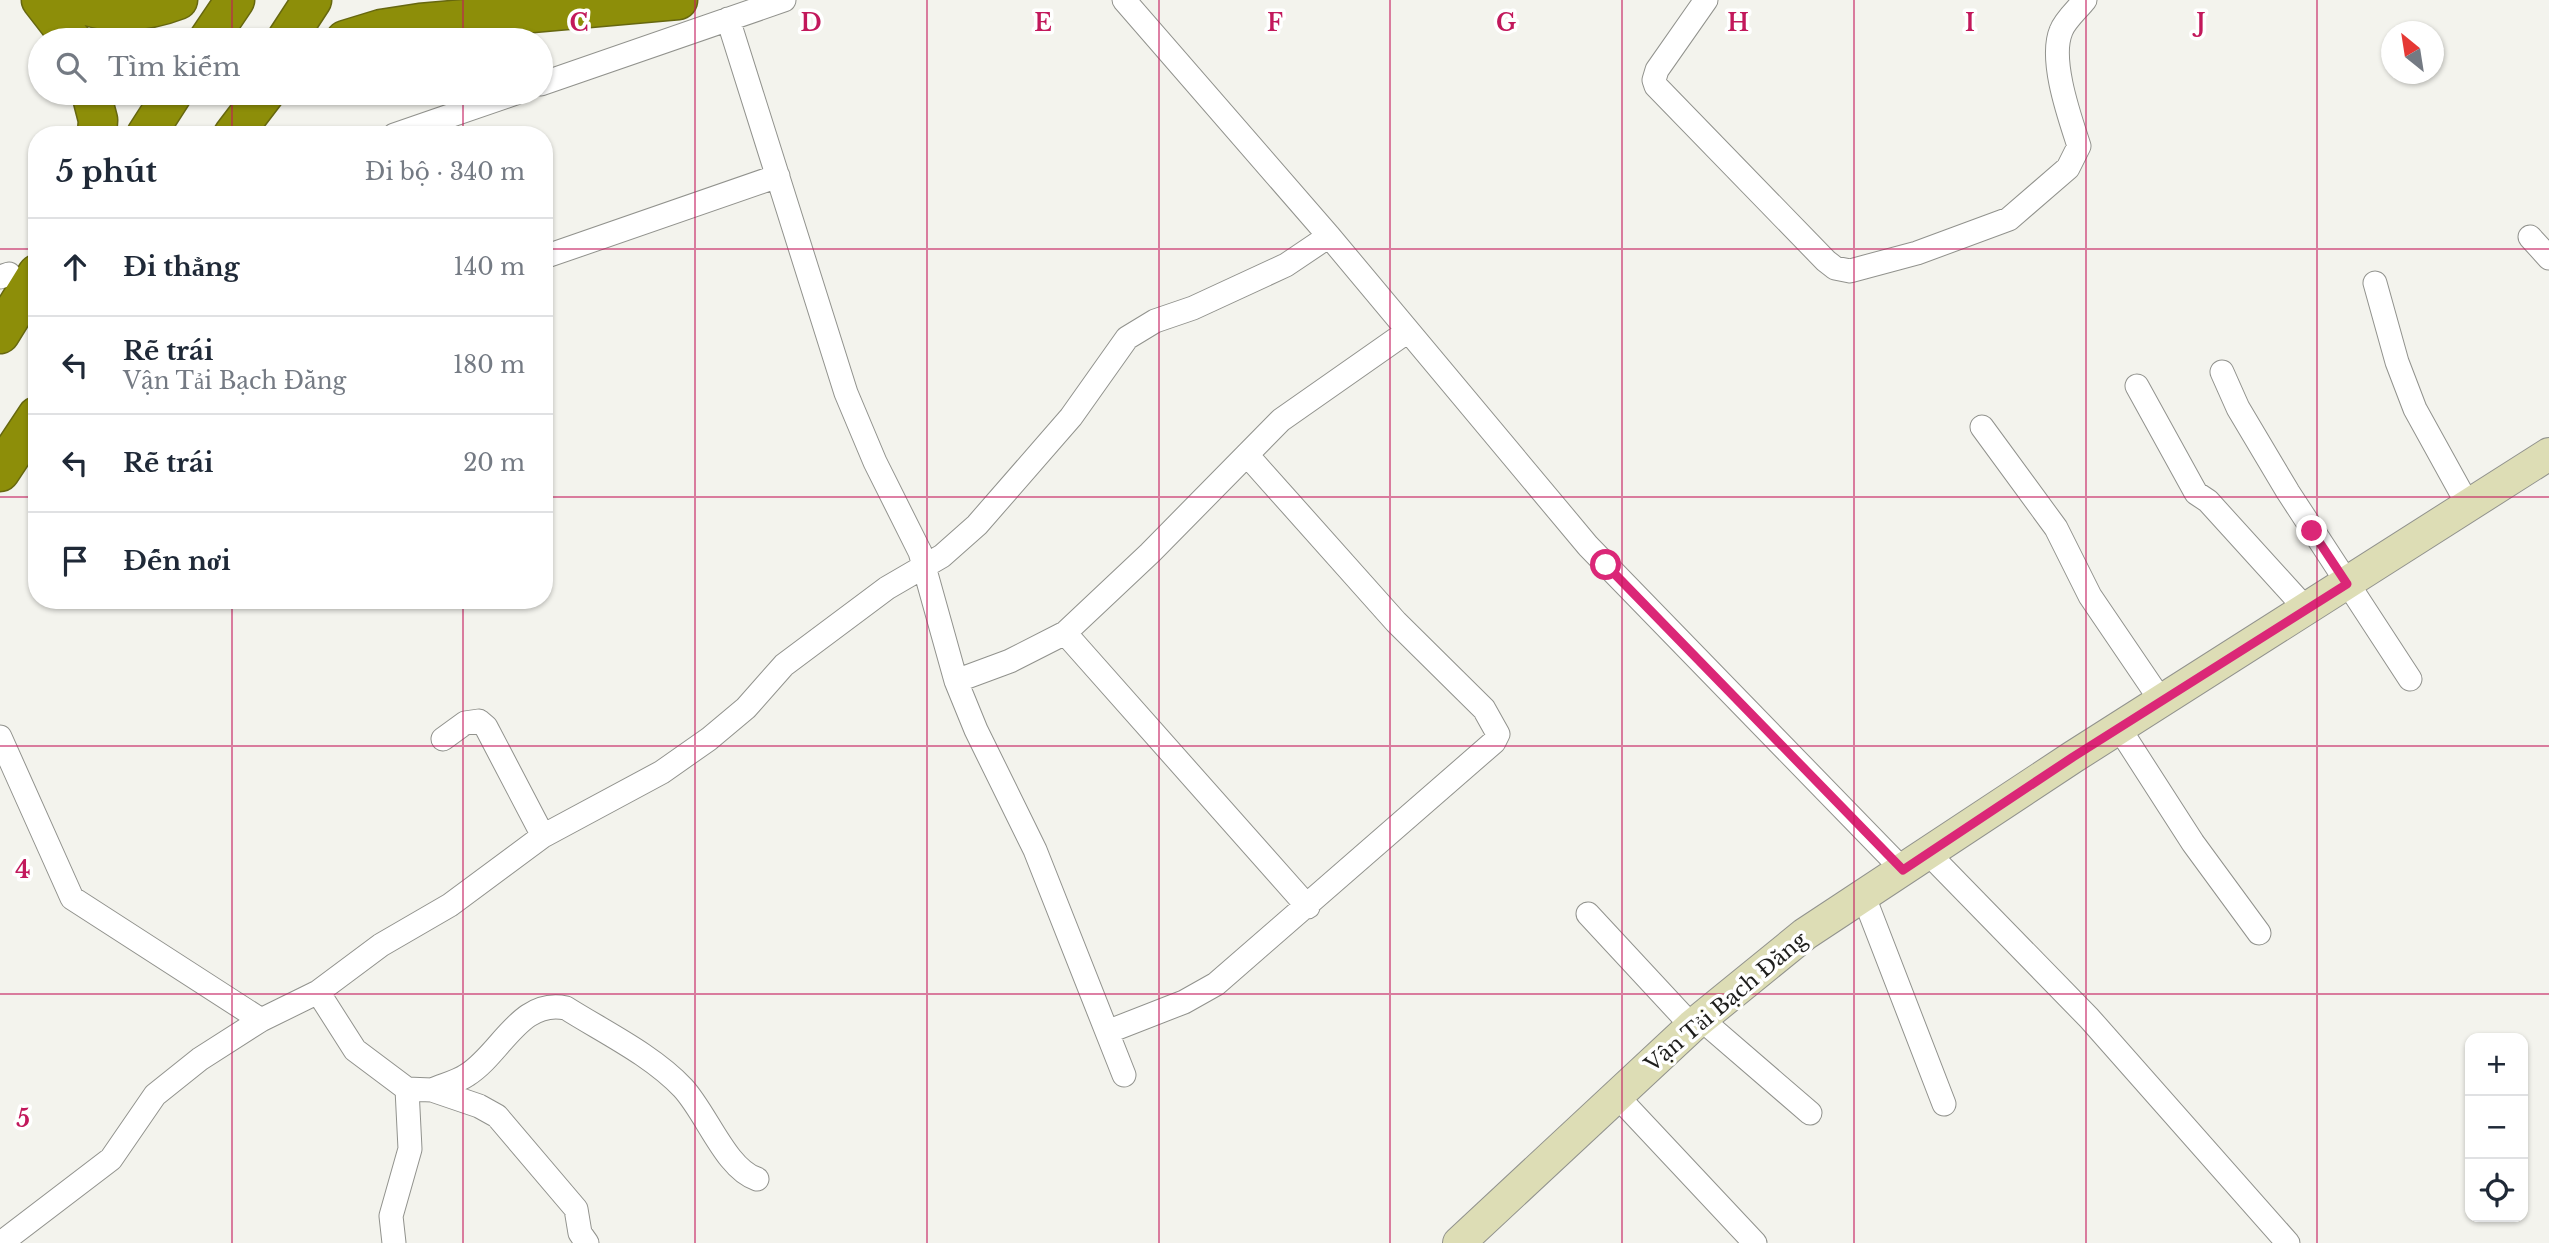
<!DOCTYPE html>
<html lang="vi">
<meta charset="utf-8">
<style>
:root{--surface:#fff;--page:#f6f6f7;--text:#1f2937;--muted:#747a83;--line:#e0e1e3}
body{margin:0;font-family:"Libre Baskerville",serif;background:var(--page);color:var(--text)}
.controls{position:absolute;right:21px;bottom:21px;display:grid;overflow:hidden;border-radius:14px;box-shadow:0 2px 5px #0004}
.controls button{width:63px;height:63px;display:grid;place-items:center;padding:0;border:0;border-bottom:2px solid var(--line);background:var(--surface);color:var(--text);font:35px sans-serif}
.compass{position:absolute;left:2381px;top:21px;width:63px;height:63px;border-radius:50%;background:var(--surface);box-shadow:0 2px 5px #0004;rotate:330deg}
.stop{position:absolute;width:21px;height:21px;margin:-16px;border:5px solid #db2777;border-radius:50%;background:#fff}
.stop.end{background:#db2777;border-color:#fff;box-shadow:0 2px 7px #0008}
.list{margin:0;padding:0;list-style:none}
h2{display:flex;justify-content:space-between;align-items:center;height:91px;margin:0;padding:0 28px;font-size:30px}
h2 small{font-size:23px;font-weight:400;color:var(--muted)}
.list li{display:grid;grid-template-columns:46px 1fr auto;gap:21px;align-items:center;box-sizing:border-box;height:98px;padding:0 28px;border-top:2px solid var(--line)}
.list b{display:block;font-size:26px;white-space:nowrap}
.list p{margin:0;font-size:23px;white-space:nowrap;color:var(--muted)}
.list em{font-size:23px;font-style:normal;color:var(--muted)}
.icon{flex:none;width:38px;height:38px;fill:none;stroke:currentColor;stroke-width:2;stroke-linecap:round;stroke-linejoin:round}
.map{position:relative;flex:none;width:2549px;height:1243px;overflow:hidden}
.search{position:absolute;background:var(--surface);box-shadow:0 2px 5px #0004;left:28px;top:28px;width:525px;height:77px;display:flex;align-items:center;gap:18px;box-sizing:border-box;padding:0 24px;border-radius:38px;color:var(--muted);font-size:26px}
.panel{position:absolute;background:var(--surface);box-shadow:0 2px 5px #0004;left:28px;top:126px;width:525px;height:483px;border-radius:28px}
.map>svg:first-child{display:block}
</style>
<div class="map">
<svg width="2549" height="1243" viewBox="0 0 2549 1243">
<rect width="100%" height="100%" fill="#f3f3ed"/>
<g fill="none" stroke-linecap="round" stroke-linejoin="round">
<g stroke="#91928d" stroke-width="25">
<path id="street" d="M1124 0 1329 236 1588 546 1903 870
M1706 0 1657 70 1654 80 1656 86 1826 261 1835 268 1850 271 1917 253 2009 219 2068 168 2079 146C2070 118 2049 60 2061 31 2065 20 2078 9 2085 0
M728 19 846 393 875 462 920 552 956 681 976 730 1035 850 1124 1075
M541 84 784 0
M394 135 516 93
M2530 237 2549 258
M544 257 778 176
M0 277 9 274
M2375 283 2397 362 2415 409 2468 505
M2222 372 2238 408 2288 492 2410 679
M2137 386 2196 493 2208 501 2306 609
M1982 427 2056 528 2090 596 2162 702
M1065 633 1308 907
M956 681 1010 661 1065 633 1150 553 1281 420 1408 331
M2119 728 2193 843 2259 933
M0 737 72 898 261 1020 318 992 381 945 450 905 543 836 662 772 709 739 746 708 784 665 887 588 942 556 977 525 1071 417 1127 338 1155 321 1193 308 1286 265 1329 236
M443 739 465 723 479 721 486 727 543 836
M1928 853 2089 1018 2288 1243
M1864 897 1944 1104
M1588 914 1692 1026
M318 992 355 1050 407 1089 432 1090 479 1106 497 1116 576 1209 580 1233 587 1243
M1701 1019 1810 1113
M1107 1032 1184 1002 1216 984 1494 742 1498 734 1484 709 1396 622 1248 456
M432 1090C443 1085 457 1082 467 1075 501 1054 520 998 566 1008 604 1032 652 1055 683 1088 707 1114 726 1169 757 1179
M1617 1096 1755 1243
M1 1243 111 1159 155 1095 200 1059 261 1020
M394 1243 391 1216 410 1149 407 1089"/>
</g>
<g stroke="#91928d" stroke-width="34">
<path id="secondary" d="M1459 1243 1692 1026 1805 934 2073 757 2549 454"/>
</g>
<g stroke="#666710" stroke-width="41">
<path id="highway" d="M41 0 72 40
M74 0C105 17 147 12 178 0
M208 40 235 0
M286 40 312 0
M345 40 381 29 420 23 678 0
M91 93 98 120 97 135
M146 135 173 93
M233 135 265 93
M0 334 37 274
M0 472 37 416"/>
</g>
<use href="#street" stroke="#fff" stroke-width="23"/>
<use href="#secondary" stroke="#ddddb5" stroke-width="32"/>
<use href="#highway" stroke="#8d8e09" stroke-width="38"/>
</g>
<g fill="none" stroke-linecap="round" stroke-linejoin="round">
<path stroke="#db2777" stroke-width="9" d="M1606 565 1903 870 2073 757 2347 584 2312 531"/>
</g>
<path fill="none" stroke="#c2185b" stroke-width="2" stroke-opacity="0.55" d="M232 0V40M463 0V40M695 0V1243M927 0V1243M1159 0V1243M1390 0V1243M1622 0V1243M1854 0V1243M2086 0V1243M2317 0V1243M232 93V135M463 93V135M0 249H37M544 249H2549M0 497H37M544 497H2549M232 600V1243M463 600V1243M0 746H2549M0 994H2549"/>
<g text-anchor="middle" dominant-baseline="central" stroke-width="7" stroke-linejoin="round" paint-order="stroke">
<g font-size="21" fill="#1e1e1c" stroke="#fff">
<text transform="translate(1726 1002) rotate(-40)">Vận Tải Bạch Đằng</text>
</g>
</g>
<g font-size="23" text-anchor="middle" font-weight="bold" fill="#c2185b" stroke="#fff" stroke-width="7" stroke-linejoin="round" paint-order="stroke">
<text x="579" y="31">C</text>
<text x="811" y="31">D</text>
<text x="1043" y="31">E</text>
<text x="1275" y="31">F</text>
<text x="1506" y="31">G</text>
<text x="1738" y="31">H</text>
<text x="1970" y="31">I</text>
<text x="2201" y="31">J</text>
<text x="23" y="878">4</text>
<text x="23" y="1127">5</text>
</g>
</svg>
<div class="controls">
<button>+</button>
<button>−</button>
<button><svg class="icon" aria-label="locate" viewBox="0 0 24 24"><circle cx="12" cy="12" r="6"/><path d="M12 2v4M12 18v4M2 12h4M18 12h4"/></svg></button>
</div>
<svg class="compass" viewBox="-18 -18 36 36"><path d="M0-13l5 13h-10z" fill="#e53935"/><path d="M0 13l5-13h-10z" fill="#747a83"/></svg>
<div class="stop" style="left:1606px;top:565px"></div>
<div class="stop end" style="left:2312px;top:531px"></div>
<div class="search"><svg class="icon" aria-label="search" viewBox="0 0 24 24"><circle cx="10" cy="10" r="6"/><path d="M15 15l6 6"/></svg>Tìm kiếm</div>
<section class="panel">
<h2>5 phút<small>Đi bộ · 340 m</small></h2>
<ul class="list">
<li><svg class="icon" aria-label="ahead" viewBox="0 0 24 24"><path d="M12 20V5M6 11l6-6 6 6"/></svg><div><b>Đi thẳng</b></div><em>140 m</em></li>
<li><svg class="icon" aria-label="left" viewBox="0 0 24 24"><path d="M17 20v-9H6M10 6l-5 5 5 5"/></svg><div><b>Rẽ trái</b><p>Vận Tải Bạch Đằng</p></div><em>180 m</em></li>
<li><svg class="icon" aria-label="left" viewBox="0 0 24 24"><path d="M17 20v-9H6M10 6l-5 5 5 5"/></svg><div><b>Rẽ trái</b></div><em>20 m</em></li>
<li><svg class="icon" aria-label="arrive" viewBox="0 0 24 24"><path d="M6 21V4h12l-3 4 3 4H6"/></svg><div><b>Đến nơi</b></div></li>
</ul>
</section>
</div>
